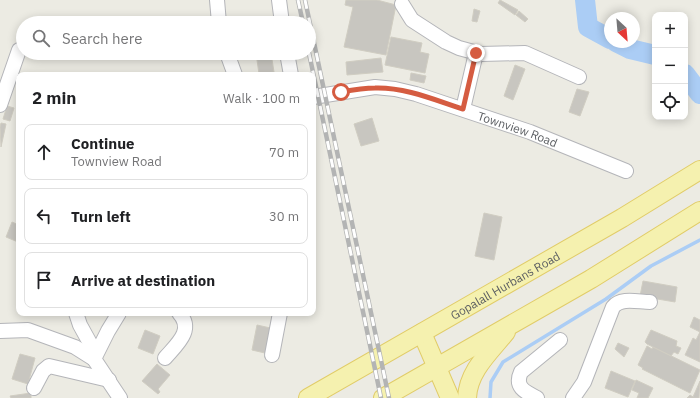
<!DOCTYPE html>
<meta charset="utf-8">
<style>
:root{--surface:#fff;--page:#f6f6f6;--text:#202124;--muted:#757577;--line:#e0e0e0}
body{margin:0;font-family:"IBM Plex Sans",sans-serif;background:var(--page);color:var(--text)}
.controls{position:absolute;right:12px;top:12px;display:grid;overflow:hidden;border-radius:8px;box-shadow:0 2px 10px #0003}
.controls button{width:36px;height:36px;display:grid;place-items:center;padding:0;border:0;border-bottom:1px solid var(--line);background:var(--surface);color:var(--text);font:20px sans-serif}
.compass{position:absolute;left:604px;top:12px;width:36px;height:36px;border-radius:50%;background:var(--surface);box-shadow:0 2px 10px #0003;rotate:154deg}
.stop{position:absolute;width:12px;height:12px;margin:-9px;border:3px solid #d55c41;border-radius:50%;background:#fff}
.stop.end{background:#d55c41;border-color:#fff;box-shadow:0 1px 4px #0008}
.list{margin:0;padding:0;list-style:none}
h2{display:flex;justify-content:space-between;align-items:center;height:52px;margin:0;padding:0 16px;font-size:17px}
h2 small{font-size:13px;font-weight:400;color:var(--muted)}
.list li{display:grid;grid-template-columns:26px 1fr auto;gap:12px;align-items:center;box-sizing:border-box;height:56px;margin:0 8px 8px;padding:0 8px;border:1px solid var(--line);border-radius:8px}
.list b{display:block;font-size:15px;white-space:nowrap}
.list p{margin:0;font-size:13px;white-space:nowrap;color:var(--muted)}
.list em{font-size:13px;font-style:normal;color:var(--muted)}
.icon{flex:none;width:22px;height:22px;fill:none;stroke:currentColor;stroke-width:2;stroke-linecap:round;stroke-linejoin:round}
.map{position:relative;flex:none;width:700px;height:398px;overflow:hidden}
.search{position:absolute;background:var(--surface);box-shadow:0 2px 10px #0003;left:16px;top:16px;width:300px;height:44px;display:flex;align-items:center;gap:10px;box-sizing:border-box;padding:0 14px;border-radius:22px;color:var(--muted);font-size:15px}
.panel{position:absolute;background:var(--surface);box-shadow:0 2px 10px #0003;left:16px;top:72px;width:300px;height:244px;border-radius:8px}
.map>svg:first-child{display:block}
</style>
<div class="map">
<svg width="700" height="398" viewBox="0 0 700 398">
<rect width="100%" height="100%" fill="#ecebe3"/>
<g fill="none" stroke-linecap="round" stroke-linejoin="round">
<path stroke="#abcdf5" stroke-width="3.5" d="M490 398 491 382 503 362 606 299 651 266 700 240"/>
<path stroke="#abcdf5" stroke-width="20" d="M585 0 588 27 610 39
M616 42 630 49 655 55
M685 74 700 94"/>
</g>
<path fill="#c8c6c0" stroke="#d0cdc2" d="M346 0H377L396 5 386 55 344 47 353 7 345 5Z
M500 0 518 10 515 15 498 3Z
M474 9 480 11 477 22 472 21Z
M519 11 528 19 525 22 516 15Z
M391 37 422 43 420 52 429 54 425 73 385 65Z
M256 53H271L274 72 259 74Z
M381 58 383 72 347 75 346 62Z
M515 65 525 69 513 100 504 96Z
M411 73 426 76 424 83 410 80Z
M577 89 589 92 580 116 569 112Z
M7 106 14 108 10 121 3 119Z
M372 118 379 141 361 146 354 124Z
M1 123 6 124 1 147 0 127Z
M484 213 502 217 494 260 475 256Z
M12 222 19 225 18 242 6 237Z
M643 281 677 287 675 302 640 296Z
M694 317 700 320V362L685 355 693 338 696 340 700 332 690 327Z
M257 325 275 329 269 354 252 350Z
M145 330 160 336 153 354 138 348Z
M651 330 677 341 676 346 681 348 678 354 674 352 671 356 647 344 645 342Z
M618 343 629 348 624 357 615 349Z
M647 346 652 349 653 347 700 370 690 393 642 369 643 368 638 365Z
M20 354 35 358 28 384 12 379Z
M157 364 170 375 158 389 160 392 158 394 142 381Z
M611 371 635 381 628 397 605 388Z
M636 380 653 388 648 398H637L639 393 632 390Z
M700 381 699 398H687L690 395 693 397Z
M31 393V398H11L10 396Z"/>
<g fill="none" stroke-linecap="round" stroke-linejoin="round">
<g stroke="#b4b5b9" stroke-width="16">
<g id="minor">
<path d="M217 0 219 23"/>
<path d="M279 0 282 23"/>
<path d="M402 4 412 20 446 42 459 48 481 54 525 53 579 77"/>
<path d="M227 53 235 75"/>
<path d="M287 53 291 75"/>
<path id="s1" d="M313 97 375 87 395 89 416 94 530 132 626 171"/>
<path d="M0 105 19 50"/>
<path d="M463 109 476 53"/>
<path d="M76 313 80 325 96 354"/>
<path d="M0 331 28 330 75 347 94 359 120 398"/>
<path d="M272 355 280 313"/>
<path d="M165 358C176 345 195 330 179 313"/>
<path d="M94 359 108 331 119 313"/>
<path d="M34 388 43 371 49 366 109 380"/>
<path d="M537 398C525 392 514 387 521 372L560 340"/>
<path d="M573 398 584 382 613 307C621 297 638 302 650 302"/>
</g>
</g>
<g stroke="#e1cc68" stroke-width="20">
<g id="major">
<path d="M422 333 450 398"/>
<path id="s2" d="M308 398 622 218 700 170"/>
<path d="M383 398 591 279 700 211"/>
<path d="M467 398C468 371 490 352 506 332"/>
</g>
</g>
<use href="#minor" stroke="#fff" stroke-width="14"/>
<use href="#major" stroke="#f5f1af" stroke-width="18"/>
<g stroke="#b3b4b4" stroke-width="4.5">
<path id="rail" d="M298 0 303 23
M305 0 389 398
M309 53 381 398"/>
</g>
<use href="#rail" stroke="#fff" stroke-width="3" stroke-dasharray="9" stroke-linecap="butt"/>
</g>
<g fill="none" stroke-linecap="round" stroke-linejoin="round">
<path stroke="#d55c41" stroke-width="5" d="M341 92C352 90 364 88 375 88 405 87 435 100 463 109L476 53"/>
</g>
<g text-anchor="middle" dominant-baseline="central" stroke-width="3.5" stroke-linejoin="round" paint-order="stroke">
<g font-size="12" fill="#5b5e62" stroke="#fff">
<text stroke="none"><textPath href="#s1" startOffset="212">Townview Road</textPath></text>
<text stroke="none"><textPath href="#s2" startOffset="227">Gopalall Hurbans Road</textPath></text>
</g>
</g>
</svg>
<div class="controls">
<button>+</button>
<button>−</button>
<button><svg class="icon" aria-label="locate" viewBox="0 0 24 24"><circle cx="12" cy="12" r="6"/><path d="M12 2v4M12 18v4M2 12h4M18 12h4"/></svg></button>
</div>
<svg class="compass" viewBox="-18 -18 36 36"><path d="M0-13l5 13h-10z" fill="#e53935"/><path d="M0 13l5-13h-10z" fill="#757577"/></svg>
<div class="stop" style="left:341px;top:92px"></div>
<div class="stop end" style="left:476px;top:53px"></div>
<div class="search"><svg class="icon" aria-label="search" viewBox="0 0 24 24"><circle cx="10" cy="10" r="6"/><path d="M15 15l6 6"/></svg>Search here</div>
<section class="panel">
<h2>2 min<small>Walk · 100 m</small></h2>
<ul class="list">
<li><svg class="icon" aria-label="ahead" viewBox="0 0 24 24"><path d="M12 20V5M6 11l6-6 6 6"/></svg><div><b>Continue</b><p>Townview Road</p></div><em>70 m</em></li>
<li><svg class="icon" aria-label="left" viewBox="0 0 24 24"><path d="M17 20v-9H6M10 6l-5 5 5 5"/></svg><div><b>Turn left</b></div><em>30 m</em></li>
<li><svg class="icon" aria-label="arrive" viewBox="0 0 24 24"><path d="M6 21V4h12l-3 4 3 4H6"/></svg><div><b>Arrive at destination</b></div></li>
</ul>
</section>
</div>
